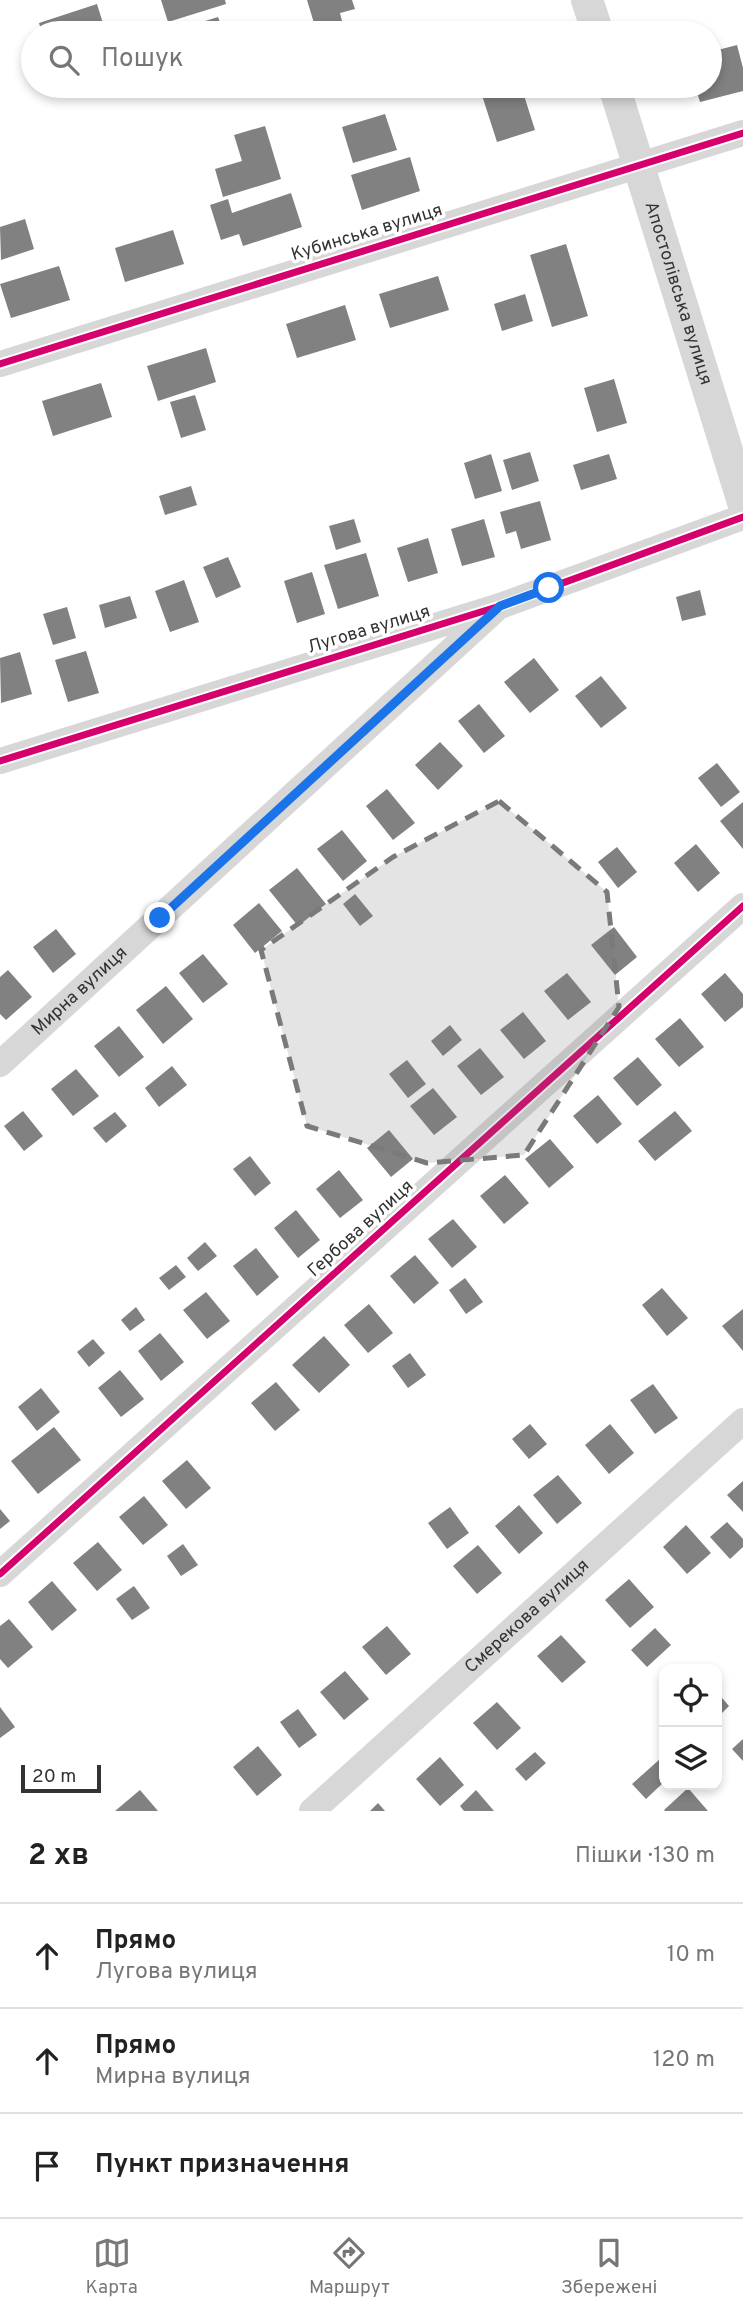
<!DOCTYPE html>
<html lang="uk">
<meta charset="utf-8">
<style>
:root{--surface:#fff;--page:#f6f6f6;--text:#222;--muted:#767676;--line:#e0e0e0;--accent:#7a7a7a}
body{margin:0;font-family:Overpass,sans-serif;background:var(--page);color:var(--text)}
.controls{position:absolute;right:21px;bottom:21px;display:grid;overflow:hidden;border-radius:14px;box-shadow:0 4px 10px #0003}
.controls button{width:63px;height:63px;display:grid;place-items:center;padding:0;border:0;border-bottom:2px solid var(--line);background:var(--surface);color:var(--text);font:35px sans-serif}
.scale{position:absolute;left:21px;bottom:18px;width:80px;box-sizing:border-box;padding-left:7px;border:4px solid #333;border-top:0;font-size:19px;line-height:24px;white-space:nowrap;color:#333;-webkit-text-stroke:5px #fff;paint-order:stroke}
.stop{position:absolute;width:21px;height:21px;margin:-16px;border:5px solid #1a73e8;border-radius:50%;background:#fff}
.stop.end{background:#1a73e8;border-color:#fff;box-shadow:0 2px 7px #0008}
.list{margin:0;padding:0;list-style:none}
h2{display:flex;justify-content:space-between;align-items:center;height:91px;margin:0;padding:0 28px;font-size:30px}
h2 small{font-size:23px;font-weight:400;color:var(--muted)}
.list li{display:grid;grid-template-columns:46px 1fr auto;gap:21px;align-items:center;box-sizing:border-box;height:105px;padding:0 28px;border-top:2px solid var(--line)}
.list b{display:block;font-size:26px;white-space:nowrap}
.list p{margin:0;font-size:23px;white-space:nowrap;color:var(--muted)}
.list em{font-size:23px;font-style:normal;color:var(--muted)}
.icon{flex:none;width:38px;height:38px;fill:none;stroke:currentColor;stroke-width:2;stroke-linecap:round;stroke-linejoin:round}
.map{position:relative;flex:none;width:743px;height:1811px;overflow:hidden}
.search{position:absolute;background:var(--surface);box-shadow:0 4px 10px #0003;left:21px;right:21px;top:21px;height:77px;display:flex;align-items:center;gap:18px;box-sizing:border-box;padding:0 24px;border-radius:38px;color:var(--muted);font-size:26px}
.sheet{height:406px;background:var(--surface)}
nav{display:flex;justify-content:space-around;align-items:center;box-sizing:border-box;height:98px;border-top:2px solid var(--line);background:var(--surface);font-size:19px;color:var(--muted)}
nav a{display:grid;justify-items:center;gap:4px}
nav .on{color:var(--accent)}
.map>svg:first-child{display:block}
</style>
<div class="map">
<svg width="743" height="1811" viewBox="0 0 743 1811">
<rect width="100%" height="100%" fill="#fff"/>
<path fill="#818181" d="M161 0H225L226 4 168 22Z
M307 0H352L355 9 340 13 344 29 317 33Z
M97 4 106 33H42L39 23Z
M218 17 224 33H174L173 31Z
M737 45 743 68V91L700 102 695 86H710V52Z
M77 86H118L80 98Z
M479 86H521L535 130 497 142Z
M385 114 397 150 353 163 342 127Z
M265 126 281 179 223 197 215 169 242 161 234 135Z
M410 157 420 191 362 210 351 175Z
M291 193 302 227 243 246 239 234 221 240 210 205 228 199 232 213Z
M25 219 34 249 1 260 0 227Z
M173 230 184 264 125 282 115 248Z
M566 244 588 316 552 327 530 255Z
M59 266 70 300 11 318 0 284Z
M438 276 449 310 390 328 379 294Z
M525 294 533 321 502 331 494 304Z
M345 305 356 340 297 358 286 324Z
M206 348 216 382 158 401 147 366Z
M614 379 627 423 597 432 584 388Z
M101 383 112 417 53 436 42 401Z
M195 395 206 430 181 438 170 402Z
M530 452 539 481 512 490 503 460Z
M491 454 502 491 475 499 464 463Z
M609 454 617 479 581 490 573 465Z
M191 486 197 505 165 515 159 496Z
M540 501 551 540 521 549 516 531 506 534 500 512Z
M354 519 361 542 336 550 329 526Z
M484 519 495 557 462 566 451 529Z
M428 538 438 573 408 582 397 548Z
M366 553 379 596 338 609 324 565Z
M228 557 241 587 216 598 203 567Z
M312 572 325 614 297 623 284 581Z
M184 580 199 622 170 632 155 591Z
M700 590 706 615 682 621 676 597Z
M130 596 137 618 105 628 99 605Z
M67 607 76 638 53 645 43 614Z
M86 651 99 693 68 702 55 660Z
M20 652 32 694 1 703 0 658Z
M534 658 559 690 530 713 504 682Z
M601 676 627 708 601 728 575 696Z
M479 704 505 736 484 753 458 721Z
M440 742 463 766 438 790 415 765Z
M717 763 740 792 721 807 698 778Z
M387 789 415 823 393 840 366 806Z
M743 802V849L720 821Z
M342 830 367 861 343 881 317 849Z
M696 844 720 873 698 892 674 863Z
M617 847 637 872 618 888 598 862Z
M297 868 326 904 298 926 269 890Z
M355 894 373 916 360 926 343 904Z
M259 903 282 931 255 953 233 925Z
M614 927 637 957 615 975 591 945Z
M56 929 76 954 53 973 33 947Z
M203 954 228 984 203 1003 179 973Z
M8 970 32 997 6 1020 0 1014V977Z
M567 973 591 1002 568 1020 544 991Z
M725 973 743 994V1007L725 1022 701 994Z
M166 986 193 1019 163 1044 136 1010Z
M523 1012 546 1041 524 1059 500 1030Z
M680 1018 704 1047 679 1067 655 1039Z
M450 1025 462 1040 443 1056 431 1041Z
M119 1026 144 1057 119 1077 94 1046Z
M480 1048 504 1077 481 1095 457 1066Z
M638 1057 662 1085 637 1106 613 1078Z
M407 1060 426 1084 408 1098 389 1074Z
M172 1066 187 1085 159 1107 145 1088Z
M76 1069 99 1096 73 1116 51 1089Z
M433 1088 457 1117 434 1135 410 1106Z
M598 1095 622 1124 597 1144 573 1116Z
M23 1111 43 1136 24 1151 4 1126Z
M675 1111 692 1131 655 1161 638 1141Z
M115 1112 127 1126 106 1143 93 1128Z
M389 1130 413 1159 391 1177 367 1148Z
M550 1139 574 1167 549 1188 525 1159Z
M250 1156 271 1183 255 1196 233 1169Z
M339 1170 363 1200 340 1218 316 1189Z
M505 1175 529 1203 504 1224 480 1196Z
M296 1210 320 1240 298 1258 274 1228Z
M453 1219 477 1247 452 1268 428 1239Z
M205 1242 217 1256 198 1271 187 1258Z
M256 1248 279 1277 257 1296 233 1266Z
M415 1255 439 1283 414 1304 390 1276Z
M176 1265 186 1277 169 1290 159 1278Z
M465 1278 483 1302 466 1314 449 1290Z
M662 1288 688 1318 667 1336 642 1305Z
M206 1292 230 1321 207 1339 183 1310Z
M369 1304 393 1333 368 1353 344 1325Z
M136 1307 145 1320 130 1331 121 1320Z
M743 1309V1351L722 1326Z
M160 1333 184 1362 161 1381 138 1351Z
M324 1336 350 1365 319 1393 292 1365Z
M93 1339 105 1353 89 1367 77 1352Z
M410 1353 426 1375 408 1388 392 1366Z
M120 1370 144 1399 121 1417 98 1388Z
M276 1382 300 1410 275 1431 251 1403Z
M653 1384 678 1418 655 1434 630 1400Z
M41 1388 60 1412 37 1431 18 1407Z
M530 1424 547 1444 529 1459 512 1439Z
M610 1424 634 1453 609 1474 585 1445Z
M54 1427 81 1460 38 1494 11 1461Z
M187 1460 211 1488 186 1509 162 1481Z
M558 1475 582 1503 557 1524 533 1495Z
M743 1481V1512L727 1495Z
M144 1496 168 1525 143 1545 119 1517Z
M519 1505 543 1533 519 1554 495 1526Z
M450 1507 469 1533 447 1549 428 1523Z
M0 1509 10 1521 0 1529Z
M727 1522 743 1539V1547L730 1559 710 1537Z
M686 1525 711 1553 687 1574 663 1547Z
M98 1542 122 1570 97 1591 73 1563Z
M183 1544 198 1565 181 1576 167 1556Z
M478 1545 502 1573 477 1594 453 1566Z
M629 1579 654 1607 630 1628 605 1600Z
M52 1581 77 1610 52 1631 28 1602Z
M134 1586 150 1608 132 1620 116 1599Z
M9 1619 33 1647 8 1668 0 1659V1626Z
M387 1626 411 1654 386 1675 362 1647Z
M655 1628 671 1645 647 1667 631 1650Z
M561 1635 586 1662 562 1683 537 1656Z
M345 1671 369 1699 344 1720 320 1692Z
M717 1692 729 1706 717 1718Z
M497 1702 521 1728 497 1750 473 1723Z
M0 1707 15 1727 0 1738Z
M298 1709 317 1735 299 1748 280 1722Z
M743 1739V1761L732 1749Z
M258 1746 282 1775 257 1796 233 1767Z
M535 1752 546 1763 526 1781 515 1769Z
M440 1757 464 1785 440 1806 416 1779Z
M660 1759 664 1764V1782L646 1799 632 1784Z
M688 1788 708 1811H665L664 1810Z
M140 1790 158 1811H115Z
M476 1790 494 1811H464L460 1806Z
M378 1803 385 1811H370Z"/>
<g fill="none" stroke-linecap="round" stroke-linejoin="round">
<g stroke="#d7d7d7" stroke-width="26">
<path d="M0 364 743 133"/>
<path d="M0 761 500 606 743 517"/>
<path id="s1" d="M0 1064 494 611"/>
<path d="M0 1574 743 906"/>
<path id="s2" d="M312 1811 743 1421"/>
</g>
<g stroke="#d7d7d7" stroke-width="32">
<path d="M587 0 598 33"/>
<path id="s3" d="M614 86 743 502"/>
</g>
<g stroke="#fff" stroke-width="11">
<path id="cycleway" d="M0 364 743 133
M0 761 500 606 743 517
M0 1574 743 906"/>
</g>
<use href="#cycleway" stroke="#d6006c" stroke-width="7"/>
</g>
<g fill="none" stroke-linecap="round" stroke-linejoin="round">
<path stroke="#1a73e8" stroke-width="9" d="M160 918 500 606 549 588"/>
</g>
<path fill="#7a7a7a" fill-opacity="0.2" stroke="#7a7a7a" stroke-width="5" stroke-dasharray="14 9" stroke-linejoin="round" d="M499 801 607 892 619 1007 524 1155 427 1163 307 1126 261 950 393 857Z"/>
<g text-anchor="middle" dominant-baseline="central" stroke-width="7" stroke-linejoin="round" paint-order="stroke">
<g font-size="18" fill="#333" stroke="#fff">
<text transform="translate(367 233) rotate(-17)">Кубинська вулиця</text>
<text stroke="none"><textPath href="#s3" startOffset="217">Апостолівська вулиця</textPath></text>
<text transform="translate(369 630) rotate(-17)">Лугова вулиця</text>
<text stroke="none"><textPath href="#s1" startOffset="108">Мирна вулиця</textPath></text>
<text transform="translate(361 1229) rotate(-42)">Гербова вулиця</text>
<text stroke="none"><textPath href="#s2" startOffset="290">Смерекова вулиця</textPath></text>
</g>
</g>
</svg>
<div class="controls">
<button><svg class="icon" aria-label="locate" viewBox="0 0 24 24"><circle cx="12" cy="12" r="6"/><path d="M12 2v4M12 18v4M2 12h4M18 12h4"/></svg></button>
<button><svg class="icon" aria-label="layers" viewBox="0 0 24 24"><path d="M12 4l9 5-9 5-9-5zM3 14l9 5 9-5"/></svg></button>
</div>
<div class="scale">20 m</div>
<div class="stop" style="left:549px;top:588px"></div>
<div class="stop end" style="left:160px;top:918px"></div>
<div class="search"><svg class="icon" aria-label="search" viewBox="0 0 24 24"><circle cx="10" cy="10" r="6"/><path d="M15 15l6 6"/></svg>Пошук</div>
</div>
<section class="sheet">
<h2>2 хв<small>Пішки · 130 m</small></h2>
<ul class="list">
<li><svg class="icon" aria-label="ahead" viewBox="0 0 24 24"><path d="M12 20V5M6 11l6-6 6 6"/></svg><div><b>Прямо</b><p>Лугова вулиця</p></div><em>10 m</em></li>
<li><svg class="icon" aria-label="ahead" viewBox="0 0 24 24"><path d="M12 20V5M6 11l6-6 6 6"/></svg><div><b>Прямо</b><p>Мирна вулиця</p></div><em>120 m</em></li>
<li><svg class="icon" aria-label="arrive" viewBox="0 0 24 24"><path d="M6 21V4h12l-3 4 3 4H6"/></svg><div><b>Пункт призначення</b></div></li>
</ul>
</section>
<nav>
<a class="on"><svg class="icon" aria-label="map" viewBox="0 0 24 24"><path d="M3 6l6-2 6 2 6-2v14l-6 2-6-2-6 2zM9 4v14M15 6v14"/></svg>Карта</a>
<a><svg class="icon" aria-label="directions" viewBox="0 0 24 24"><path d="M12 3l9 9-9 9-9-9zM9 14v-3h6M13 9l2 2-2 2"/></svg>Маршрут</a>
<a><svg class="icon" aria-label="saved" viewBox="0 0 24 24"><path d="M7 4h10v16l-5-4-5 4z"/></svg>Збережені</a>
</nav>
